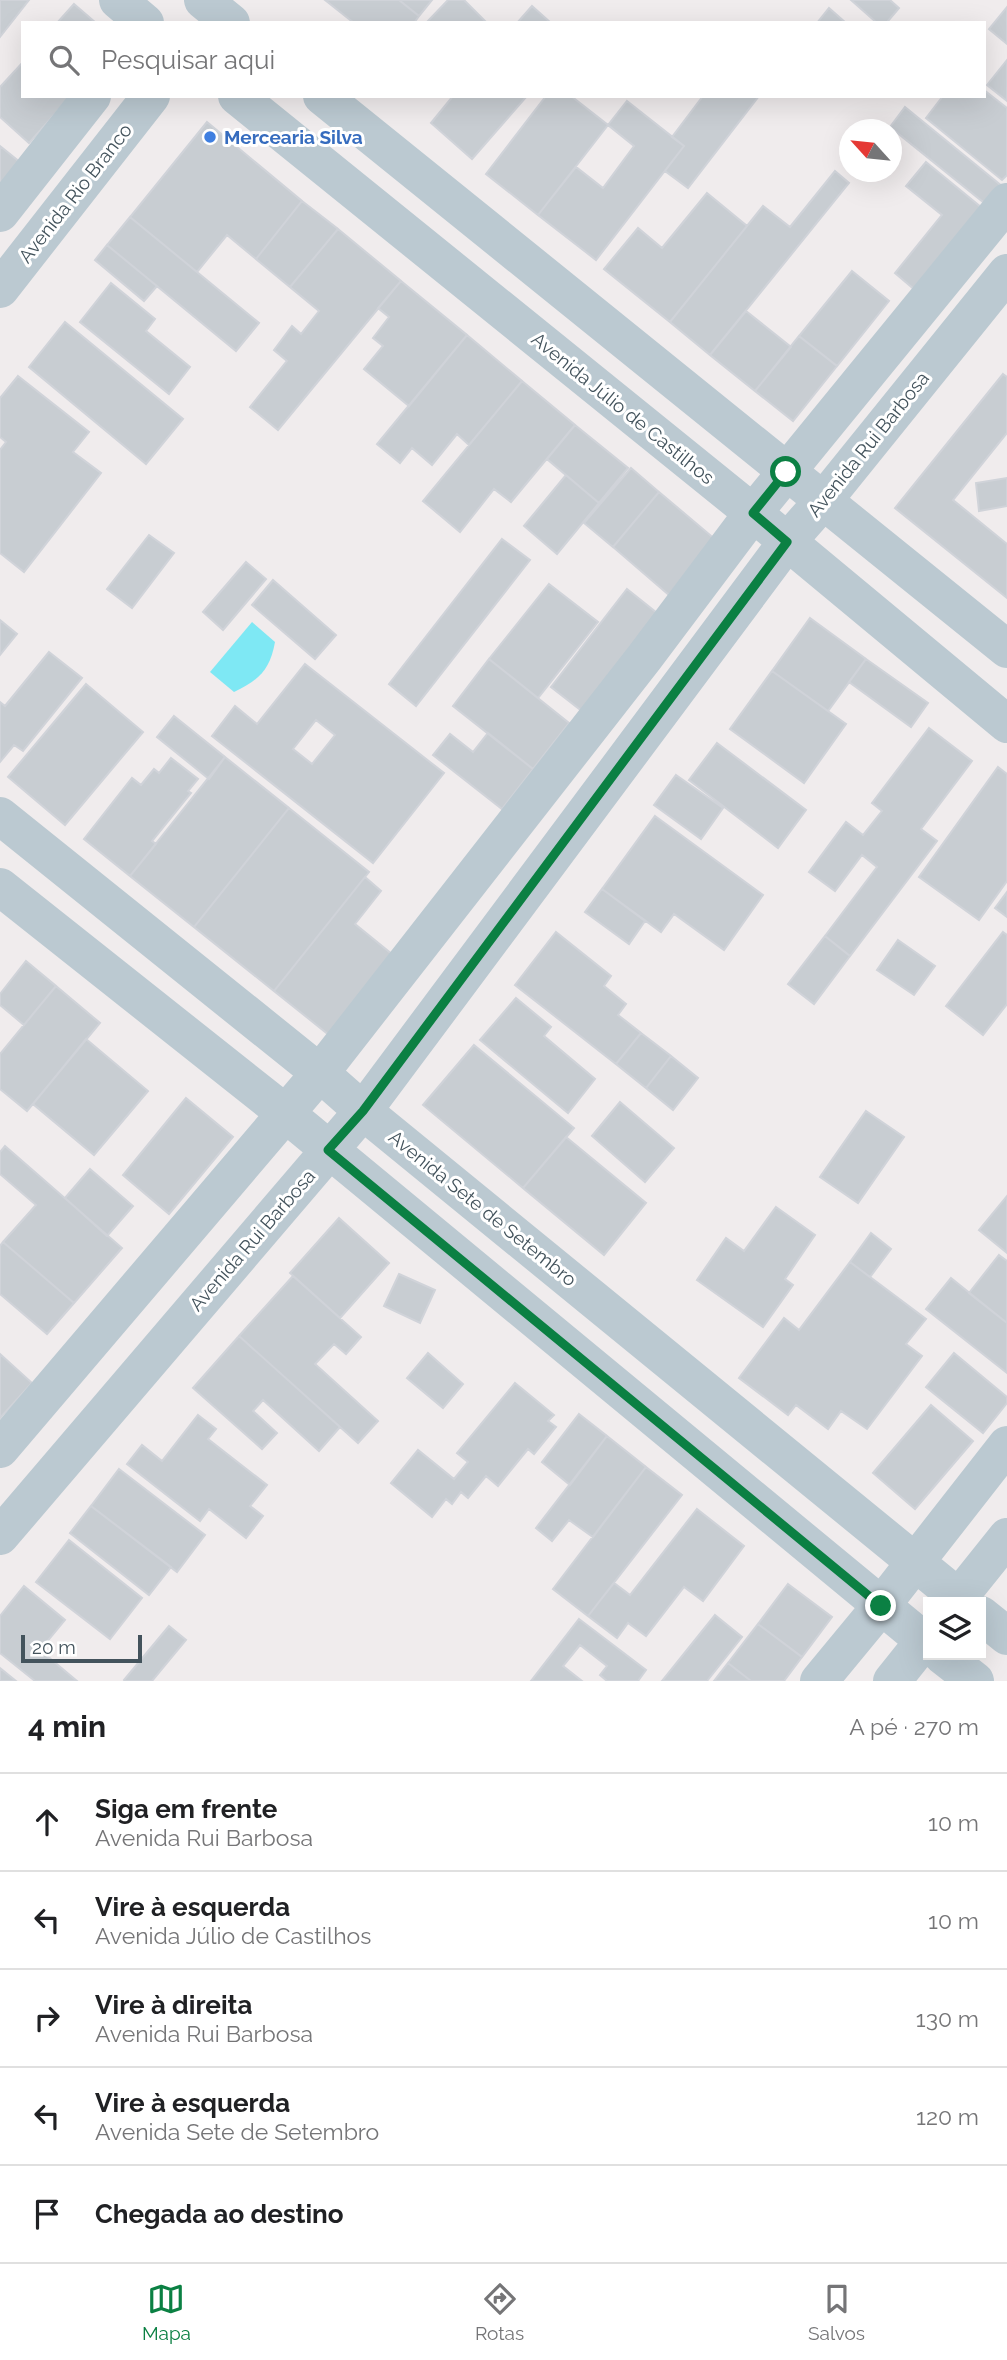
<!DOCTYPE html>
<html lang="pt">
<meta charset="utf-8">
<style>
:root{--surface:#fff;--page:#f2f2f2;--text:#202124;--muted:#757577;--line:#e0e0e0;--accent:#0b8043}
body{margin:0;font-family:Raleway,sans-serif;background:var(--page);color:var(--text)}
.controls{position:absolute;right:21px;bottom:21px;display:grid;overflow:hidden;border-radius:0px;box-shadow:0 7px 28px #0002}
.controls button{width:63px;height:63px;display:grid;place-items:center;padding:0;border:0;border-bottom:2px solid var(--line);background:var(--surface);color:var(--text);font:35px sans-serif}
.compass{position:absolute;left:839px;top:119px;width:63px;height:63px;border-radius:50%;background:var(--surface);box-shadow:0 7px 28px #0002;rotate:297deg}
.scale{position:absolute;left:21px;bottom:18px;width:121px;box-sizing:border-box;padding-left:7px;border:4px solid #43535c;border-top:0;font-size:19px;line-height:24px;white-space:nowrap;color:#43535c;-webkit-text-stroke:5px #fff;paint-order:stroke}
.stop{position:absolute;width:21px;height:21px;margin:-16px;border:5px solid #0b8043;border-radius:50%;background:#fff}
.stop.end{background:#0b8043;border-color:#fff;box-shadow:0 2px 7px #0008}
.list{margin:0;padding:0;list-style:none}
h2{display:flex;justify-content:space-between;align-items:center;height:91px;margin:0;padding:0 28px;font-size:30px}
h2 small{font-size:23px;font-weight:400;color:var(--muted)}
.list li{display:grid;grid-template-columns:46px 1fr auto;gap:21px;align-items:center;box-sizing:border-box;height:98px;padding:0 28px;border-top:2px solid var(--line)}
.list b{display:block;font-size:26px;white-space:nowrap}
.list p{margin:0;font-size:23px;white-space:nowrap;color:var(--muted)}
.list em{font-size:23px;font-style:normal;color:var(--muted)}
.icon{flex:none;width:38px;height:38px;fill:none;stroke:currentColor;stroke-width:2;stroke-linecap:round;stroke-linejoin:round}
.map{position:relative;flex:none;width:1007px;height:1681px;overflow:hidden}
.search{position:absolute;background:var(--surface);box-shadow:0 7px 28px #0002;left:21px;right:21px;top:21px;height:77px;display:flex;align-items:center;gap:18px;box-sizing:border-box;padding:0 24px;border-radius:0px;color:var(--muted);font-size:26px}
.sheet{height:581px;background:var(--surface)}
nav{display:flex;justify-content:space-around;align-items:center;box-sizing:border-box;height:98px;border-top:2px solid var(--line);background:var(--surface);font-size:19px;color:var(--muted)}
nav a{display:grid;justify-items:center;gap:4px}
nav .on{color:var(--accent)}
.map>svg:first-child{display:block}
</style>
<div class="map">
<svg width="1007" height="1681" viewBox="0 0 1007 1681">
<rect width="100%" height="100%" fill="#f0eced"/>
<path fill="#7ee8f4" d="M252 622 275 642C270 670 259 680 234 692L210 672Z"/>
<path fill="#c8cdd2" stroke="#d0d3d9" stroke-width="2" fill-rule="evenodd" d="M0 0H29L0 37Z
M325 0H399L419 16 414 23H354Z
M399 0H432L419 16Z
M448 0H464L487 23H426Z
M851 0H890L899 8 888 21 889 23H877Z
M74 4 96 23H57Z
M532 6 551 23H517Z
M1007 7V44L989 29Z
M829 8 846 23H817Z
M1007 60V101L987 85Z
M23 62V96H71L29 143 0 117V87Z
M984 90 1007 108V175L1002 180 926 118 943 96H984Z
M453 96H527L472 159 431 123Z
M546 96H571L608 125 538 215 486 174Z
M703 96H759L688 188 665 171 684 146 672 137Z
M627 101 684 146 596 260 538 215 576 167 603 188 634 146 608 125Z
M905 107 1003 187 988 206 890 127Z
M207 122 302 201 256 259 227 235 197 272 130 217Z
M0 146 21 163 0 189Z
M926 162 982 208 915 290 895 273 942 215 906 186Z
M835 171 849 183 710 355 670 322 763 206 790 227Z
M707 193 747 226 670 322 604 269 638 228 662 248Z
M302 201 338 229 290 287 256 259Z
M130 217 259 323 236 351 107 245Z
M338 229 401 281 278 430 250 407 287 361 274 350 292 326 301 334 319 311 290 287Z
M107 245 157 286 144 301 95 260Z
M852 271 889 301 837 366 799 336Z
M401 281 467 335 409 406 364 369 383 346 373 338 389 317 378 308Z
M111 283 155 319 146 331 190 367 169 394 80 322Z
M746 311 791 347 755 391 710 355Z
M65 322 183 419 146 464 29 367Z
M467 335 522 381 469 445 457 434 432 465 412 448 400 463 377 444Z
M799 336 837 366 793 421 755 391Z
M1003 374 1007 377V433L953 500 1007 544V598L895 508Z
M18 376 89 432 73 452 101 473 24 572 0 553V450L6 442 0 437V398Z
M522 381 575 425 511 502 494 489 460 532 423 501Z
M575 425 628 468 599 503 547 459Z
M631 468 659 492 613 547 584 523Z
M566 475 599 503 557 554 524 526Z
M1007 478V506L979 511 976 483Z
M659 492 716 540 669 595 613 547Z
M149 535 174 553 132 608 107 589Z
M502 539 530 560 416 706 389 684Z
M246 562 266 579 223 630 203 612Z
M273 580 336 635 315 659 252 605Z
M549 584 598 622 538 698 489 659Z
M627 589 662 617 587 715 551 687Z
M810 618 866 659 828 711 772 671Z
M0 620 17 634 0 655Z
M49 652 82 678 23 751 14 745 0 762V702L5 706Z
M489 659 569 723 533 769 453 706Z
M866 659 928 703 911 727 849 682Z
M305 664 444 773 373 863 212 736 235 706 257 724ZM316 720 335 735 312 764 293 749Z
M772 671 846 724 804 783 730 729Z
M86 684 143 732 65 825 8 777Z
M174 716 225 757 209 779 157 737Z
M929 728 972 761 921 829 937 841 850 956 825 936 877 867 862 855 835 891 809 872 846 822 863 835 882 811 872 803Z
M488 733 533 769 502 809 433 755 450 734 473 752Z
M717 743 806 810 778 848 689 780Z
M225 757 289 808 194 927 130 876Z
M171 758 198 779 188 791 191 793 152 841 156 844 130 876 84 839 132 778 141 785 154 769 159 773Z
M998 767 1007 774V881L979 920 919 877Z
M676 775 723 808 701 839 654 805Z
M289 808 369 872 274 991 194 927Z
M655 816 763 895 724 950 674 914 661 932 602 889Z
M365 877 381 891 355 924 393 955 329 1035 274 991Z
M602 889 645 921 629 944 585 912Z
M1007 892V917L995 908Z
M556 932 611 976 604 986 626 1004 618 1015 641 1033 616 1064 515 985Z
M1003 932 1007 935V1004L983 1035 946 1006Z
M825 936 850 956 814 1004 788 984Z
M898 940 935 966 914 995 877 970Z
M26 961 56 986 24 1025 0 1005V994Z
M56 986 100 1023 27 1111 0 1089V1054Z
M516 998 551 1027 544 1036 595 1079 568 1113 480 1040Z
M641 1033 671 1056 646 1088 616 1064Z
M86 1039 148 1091 94 1155 33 1104Z
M474 1045 574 1128 523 1188 423 1105Z
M671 1056 698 1078 673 1110 646 1088Z
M186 1098 233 1137 169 1214 123 1175Z
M620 1102 674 1148 645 1182 592 1136Z
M866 1111 904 1137 858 1203 820 1177Z
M566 1137 646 1203 604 1255 523 1188Z
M5 1146 122 1248 74 1303 3 1242 36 1205 0 1174V1152Z
M90 1169 133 1206 107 1236 65 1198Z
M1007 1196V1253L979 1230Z
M776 1207 815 1235 785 1279 793 1285 763 1327 697 1280 726 1238 744 1251Z
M339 1218 389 1263 340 1318 290 1273Z
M871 1233 891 1249 870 1277 850 1262Z
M3 1242 74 1303 47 1334 0 1294V1246Z
M999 1255 1007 1261V1323L969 1293Z
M850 1262 926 1319 906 1344 922 1356 867 1429 841 1411 828 1429 796 1405 788 1415 739 1378 784 1318 799 1330Z
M399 1274 435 1290 420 1323 384 1306Z
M293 1276 361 1337 346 1354 334 1344 315 1364 378 1421 358 1443 239 1336Z
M951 1278 1007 1323V1373L926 1309Z
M239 1336 340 1427 319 1451 263 1400 253 1411 277 1433 262 1449 193 1388Z
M428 1353 463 1384 443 1408 407 1378Z
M954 1353 1007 1397V1403L983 1433 926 1387Z
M0 1354 32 1383 0 1418Z
M515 1383 554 1415 548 1421 556 1427 534 1454 528 1449 498 1486 486 1476 468 1498 461 1492 452 1504 446 1499 432 1517 391 1483 418 1450 454 1479 468 1462 457 1453Z
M931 1405 973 1441 915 1509 873 1473Z
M579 1414 607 1436 570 1485 542 1462Z
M198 1415 216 1429 208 1439 267 1485 250 1506 263 1516 246 1538 209 1509 200 1521 127 1464 142 1445 162 1461Z
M607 1436 646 1467 593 1537 569 1520 552 1541 536 1528Z
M646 1467 682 1495 588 1616 553 1589Z
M119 1469 205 1535 177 1572 91 1506Z
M91 1506 171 1567 149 1595 70 1533Z
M697 1509 744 1546 703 1601 684 1587 646 1636 628 1623 617 1638 588 1616 614 1583 630 1595Z
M69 1540 142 1598 110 1639 36 1582Z
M788 1584 832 1617 802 1657 758 1624Z
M24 1586 65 1620 40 1650 77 1681H35L0 1653V1616Z
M715 1615 742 1637 707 1681H662Z
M579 1619 646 1670 638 1681H607L600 1675 607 1666 580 1645 563 1666 582 1681H531Z
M758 1624 802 1657 784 1681H751L728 1663Z
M169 1626 186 1640 152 1681H125L124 1680Z
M728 1663 751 1681H714Z
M0 1668 16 1681H0Z"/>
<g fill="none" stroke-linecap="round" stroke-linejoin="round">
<path stroke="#bbc9d1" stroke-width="38" d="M118 0 145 23
M203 0 231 23
M237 96 753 513 1007 724
M322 96 1007 649
M0 213 92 96
M0 289 151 96
M0 816 320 1073 363 1111 964 1602
M0 887 285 1113 928 1644
M0 1449 320 1073 644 658 753 513 1007 202
M0 1536 363 1111 787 542 823 501 1007 273
M955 1602 1007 1537
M981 1615 1007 1636
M942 1655 975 1681
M819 1681 881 1606 1007 1445
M892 1681 928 1636"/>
</g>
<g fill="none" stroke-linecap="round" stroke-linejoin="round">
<path stroke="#0b8043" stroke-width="9" d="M786 472 753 513 787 542 363 1111 328 1150 881 1606"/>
</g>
<circle fill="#3f7fe0" stroke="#fff" stroke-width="2.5" cx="210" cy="137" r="7"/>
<g text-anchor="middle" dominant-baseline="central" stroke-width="6" stroke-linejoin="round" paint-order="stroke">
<g font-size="19" font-weight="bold" fill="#366cbe" stroke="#fff" text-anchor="start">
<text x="224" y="137">Mercearia Silva</text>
</g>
<g font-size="19" fill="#43535c" stroke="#fff">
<text transform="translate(75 193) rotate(-52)">Avenida Rio Branco</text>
<text transform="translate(623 408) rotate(39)">Avenida Júlio de Castilhos</text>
<text transform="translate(868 444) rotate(-51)">Avenida Rui Barbosa</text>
<text transform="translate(483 1208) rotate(39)">Avenida Sete de Setembro</text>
<text transform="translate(252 1240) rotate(-49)">Avenida Rui Barbosa</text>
</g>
</g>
</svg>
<div class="controls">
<button><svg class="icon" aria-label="layers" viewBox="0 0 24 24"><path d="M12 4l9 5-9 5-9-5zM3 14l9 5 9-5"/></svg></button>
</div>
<svg class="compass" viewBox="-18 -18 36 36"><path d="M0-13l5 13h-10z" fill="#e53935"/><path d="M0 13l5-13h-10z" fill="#757577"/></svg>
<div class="scale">20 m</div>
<div class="stop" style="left:786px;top:472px"></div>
<div class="stop end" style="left:881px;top:1606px"></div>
<div class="search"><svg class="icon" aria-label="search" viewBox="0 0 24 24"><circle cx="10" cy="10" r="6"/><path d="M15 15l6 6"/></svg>Pesquisar aqui</div>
</div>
<section class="sheet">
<h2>4 min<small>A pé · 270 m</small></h2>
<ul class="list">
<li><svg class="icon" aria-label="ahead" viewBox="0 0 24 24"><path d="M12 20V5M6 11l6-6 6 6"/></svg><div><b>Siga em frente</b><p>Avenida Rui Barbosa</p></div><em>10 m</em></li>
<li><svg class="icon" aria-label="left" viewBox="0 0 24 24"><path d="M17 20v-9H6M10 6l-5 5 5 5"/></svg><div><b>Vire à esquerda</b><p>Avenida Júlio de Castilhos</p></div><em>10 m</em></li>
<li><svg class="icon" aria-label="right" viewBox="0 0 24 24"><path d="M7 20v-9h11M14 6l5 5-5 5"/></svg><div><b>Vire à direita</b><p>Avenida Rui Barbosa</p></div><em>130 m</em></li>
<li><svg class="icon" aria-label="left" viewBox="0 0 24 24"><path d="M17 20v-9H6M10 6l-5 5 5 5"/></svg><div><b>Vire à esquerda</b><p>Avenida Sete de Setembro</p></div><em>120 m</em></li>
<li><svg class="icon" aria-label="arrive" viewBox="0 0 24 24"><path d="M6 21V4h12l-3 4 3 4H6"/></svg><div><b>Chegada ao destino</b></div></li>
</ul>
</section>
<nav>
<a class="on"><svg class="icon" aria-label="map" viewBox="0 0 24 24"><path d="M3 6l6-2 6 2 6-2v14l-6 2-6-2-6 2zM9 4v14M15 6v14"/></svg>Mapa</a>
<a><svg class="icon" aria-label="directions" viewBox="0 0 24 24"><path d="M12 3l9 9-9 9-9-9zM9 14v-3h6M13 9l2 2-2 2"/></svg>Rotas</a>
<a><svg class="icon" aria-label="saved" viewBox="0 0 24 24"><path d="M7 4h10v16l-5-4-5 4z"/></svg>Salvos</a>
</nav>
